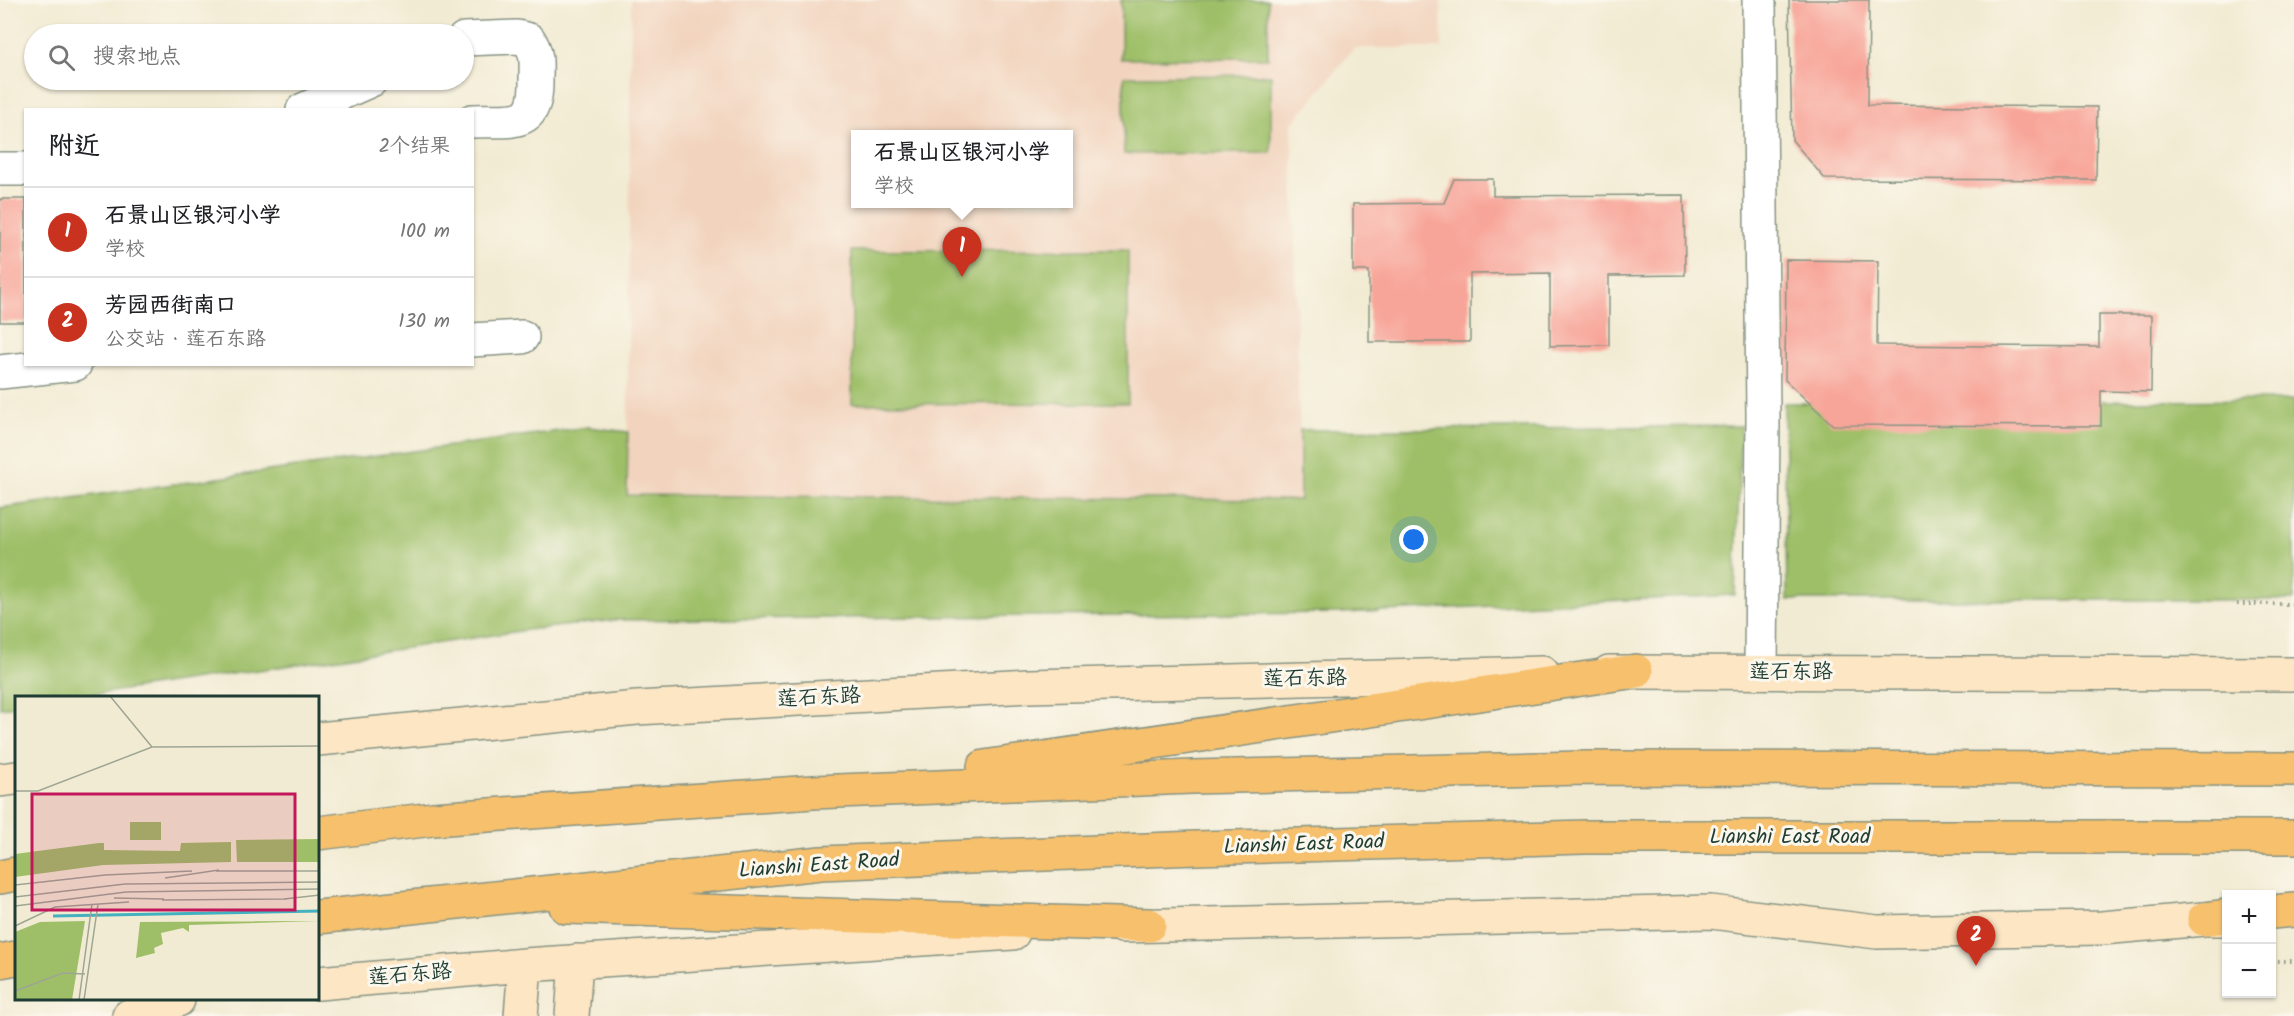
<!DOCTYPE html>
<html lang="zh">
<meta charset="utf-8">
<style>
:root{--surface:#fff;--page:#f6f6f6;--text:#202124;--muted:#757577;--line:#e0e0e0;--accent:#c8321e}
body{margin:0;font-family:Kalam,"LXGW WenKai TC",sans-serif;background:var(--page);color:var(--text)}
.controls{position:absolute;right:18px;bottom:18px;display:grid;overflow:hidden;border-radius:0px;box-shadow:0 2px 4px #0004}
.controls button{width:54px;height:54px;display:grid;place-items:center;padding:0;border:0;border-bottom:2px solid var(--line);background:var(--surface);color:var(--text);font:30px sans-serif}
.you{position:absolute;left:1414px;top:540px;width:21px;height:21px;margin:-15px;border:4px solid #fff;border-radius:50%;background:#1a73e8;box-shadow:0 0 0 9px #1a73e833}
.badge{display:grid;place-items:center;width:39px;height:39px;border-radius:50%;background:var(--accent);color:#fff;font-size:20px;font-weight:700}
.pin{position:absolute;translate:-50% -50px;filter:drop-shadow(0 2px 3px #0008)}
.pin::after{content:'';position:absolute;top:32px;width:21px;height:18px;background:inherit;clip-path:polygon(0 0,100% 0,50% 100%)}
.popup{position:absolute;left:851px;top:130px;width:222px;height:78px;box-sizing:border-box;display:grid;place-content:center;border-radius:0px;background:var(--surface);filter:drop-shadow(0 2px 4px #0005);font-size:20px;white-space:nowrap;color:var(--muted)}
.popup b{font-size:22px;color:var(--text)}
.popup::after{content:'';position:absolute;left:50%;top:100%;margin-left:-12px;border:12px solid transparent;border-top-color:var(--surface)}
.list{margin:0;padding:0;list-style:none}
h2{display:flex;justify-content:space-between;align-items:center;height:78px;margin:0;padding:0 24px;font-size:26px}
h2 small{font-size:20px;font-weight:400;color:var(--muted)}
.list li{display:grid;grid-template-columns:39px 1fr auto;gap:18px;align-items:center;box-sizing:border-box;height:90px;padding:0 24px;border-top:2px solid var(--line)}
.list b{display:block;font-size:22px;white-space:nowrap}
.list p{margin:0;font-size:20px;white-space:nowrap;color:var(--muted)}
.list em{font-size:20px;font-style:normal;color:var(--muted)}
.icon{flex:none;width:33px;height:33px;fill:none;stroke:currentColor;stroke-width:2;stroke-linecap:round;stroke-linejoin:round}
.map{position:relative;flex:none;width:2294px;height:1016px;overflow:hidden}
.search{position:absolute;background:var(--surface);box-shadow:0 2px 4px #0004;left:24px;top:24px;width:450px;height:66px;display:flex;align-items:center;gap:15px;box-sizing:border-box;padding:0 21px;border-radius:33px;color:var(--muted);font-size:22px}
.panel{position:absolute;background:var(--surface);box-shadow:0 2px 4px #0004;left:24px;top:108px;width:450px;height:258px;border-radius:0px}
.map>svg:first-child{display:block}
</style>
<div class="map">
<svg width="2294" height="1016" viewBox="0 0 2294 1016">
<rect width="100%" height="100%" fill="#fbf7ec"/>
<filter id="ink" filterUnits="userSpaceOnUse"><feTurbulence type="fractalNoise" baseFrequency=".0167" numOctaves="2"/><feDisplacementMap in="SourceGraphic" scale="12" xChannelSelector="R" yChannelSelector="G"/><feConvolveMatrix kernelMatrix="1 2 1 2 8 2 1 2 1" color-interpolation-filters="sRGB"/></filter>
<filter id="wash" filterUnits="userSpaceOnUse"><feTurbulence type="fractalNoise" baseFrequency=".008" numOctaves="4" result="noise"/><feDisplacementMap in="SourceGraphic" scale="24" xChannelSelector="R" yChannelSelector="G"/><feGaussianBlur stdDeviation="1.35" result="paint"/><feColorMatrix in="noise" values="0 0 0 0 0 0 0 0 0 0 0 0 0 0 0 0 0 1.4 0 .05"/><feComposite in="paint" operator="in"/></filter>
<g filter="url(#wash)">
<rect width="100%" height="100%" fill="#f2ebd3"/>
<path fill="#f2d4be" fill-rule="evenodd" d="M631 0H1441L1442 48H1354L1292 124 1301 500 627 495ZM856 134H1068V204H856Z"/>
<path fill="#9ebf68" stroke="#5e7e4e" stroke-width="1.5" d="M1121 0H1268V58L1121 59Z
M1271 75V153L1124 154V76Z
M1128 250V403L852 404V251Z
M2294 400V600H1787L1784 403Z
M1741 426 1735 595 1342 613 617 620 527 630 70 698H16V706L0 708V508L588 427 628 432 627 495 1300 500V430Z"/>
<g id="blocks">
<path fill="#f8a599" d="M1789 0H1869L1868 105 2097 107 2096 180 1825 179 1792 140Z
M1454 179H1493V196L1684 195 1685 275 1609 276V345L1550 346V273L1470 274V342H1369V271H1353V204L1444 203Z
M0 199H26V322H0Z
M1786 260 1878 261 1877 345 2099 347V315H2152L2151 392 2101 391V426L1833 425 1785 380Z"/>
</g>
</g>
<g filter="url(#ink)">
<use href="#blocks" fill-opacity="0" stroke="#889484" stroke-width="1.5"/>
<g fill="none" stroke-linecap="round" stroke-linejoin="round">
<g stroke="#889484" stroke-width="36">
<path id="street" d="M1759 0 1763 416 1761 672
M464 39 517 37 529 40C538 54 536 63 536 80 537 130 512 119 472 121
M303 110 371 80
M0 169H26
M472 340 522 337
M0 372 75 364"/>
</g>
<g stroke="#889484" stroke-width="36">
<path id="secondary" d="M1609 672 2294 674
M318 739 637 708 1029 686 1542 673
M0 780 16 778
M1122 926 1711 912 1877 932 2102 928 2204 919H2226
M318 983 525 965 1013 933
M129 1016 178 1000
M521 1016 525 965
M572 1016 576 961"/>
</g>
<g stroke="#889484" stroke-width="36">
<path id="highway" d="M984 767 1636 671
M318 833 433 819 813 792 1192 777 1584 768 2294 769
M0 877 16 874
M566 907 1149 925
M2272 912 2294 910
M318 917 821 863 1196 848 1584 837H2294
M2204 919 2226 916
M0 961 16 958"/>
</g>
<path stroke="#889484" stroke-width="4" stroke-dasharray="1.5 4.5" stroke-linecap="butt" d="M2237 604H2294
M2272 961H2294"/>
<use href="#street" stroke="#fff" stroke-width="33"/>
<use href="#secondary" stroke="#fce6c4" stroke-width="33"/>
<use href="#highway" stroke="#f7c06c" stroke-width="33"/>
</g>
</g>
<g text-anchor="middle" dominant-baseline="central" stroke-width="6" stroke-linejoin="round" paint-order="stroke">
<g font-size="21" fill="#1f3d34" stroke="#fbf7ec">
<text x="1791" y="672">莲石东路</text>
<text transform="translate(1305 679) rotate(-1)">莲石东路</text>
<text transform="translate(819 698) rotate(-3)">莲石东路</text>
<text x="1790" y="837">Lianshi East Road</text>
<text transform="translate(1304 845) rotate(-2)">Lianshi East Road</text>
<text transform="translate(819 866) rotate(-4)">Lianshi East Road</text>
<text transform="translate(410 975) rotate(-5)">莲石东路</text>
</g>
</g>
<g transform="translate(15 696)">
<rect width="304" height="304" fill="#f2ebd3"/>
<path d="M115 126H146V144H115ZM304 143V166H222L221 144ZM216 146V166L88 169 0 181V158L84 147H89V154L165 155 166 147ZM70 225 57 304H0V236L25 226ZM304 225 174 229V236L168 232 146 237 148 248 139 252 140 257 121 262 125 226Z" fill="#9ebf68"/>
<path fill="none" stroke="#43b1bf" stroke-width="3" d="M38 220 305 215"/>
<path fill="none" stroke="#9ea593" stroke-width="1.5" d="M95 0 137 51M0 95H23L137 51 305 50M201 175H305M150 182 204 174M0 189 90 179 177 175M0 201 110 188 305 186M99 202 149 203M269 203 305 199M147 204 272 203M0 210 111 196 305 193M0 230 40 211 114 206M0 295 48 277 70 278M64 304 77 208M69 304 83 208"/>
<path fill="#c2185b" fill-opacity="0.15" stroke="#c2185b" stroke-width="3" d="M17 98H280V214H17Z"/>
<rect width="304" height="304" fill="none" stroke="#1f3d34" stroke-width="3"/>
</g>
</svg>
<div class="controls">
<button>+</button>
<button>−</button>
</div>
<div class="you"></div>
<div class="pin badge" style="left:962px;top:277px">1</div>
<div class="popup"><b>石景山区银河小学</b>学校</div>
<div class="pin badge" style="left:1976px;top:966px">2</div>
<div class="search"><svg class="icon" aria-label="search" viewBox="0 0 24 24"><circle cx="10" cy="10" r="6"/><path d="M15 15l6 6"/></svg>搜索地点</div>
<section class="panel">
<h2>附近<small>2个结果</small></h2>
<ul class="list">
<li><span class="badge">1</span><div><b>石景山区银河小学</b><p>学校</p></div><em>100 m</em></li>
<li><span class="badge">2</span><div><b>芳园西街南口</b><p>公交站 · 莲石东路</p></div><em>130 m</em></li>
</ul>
</section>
</div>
